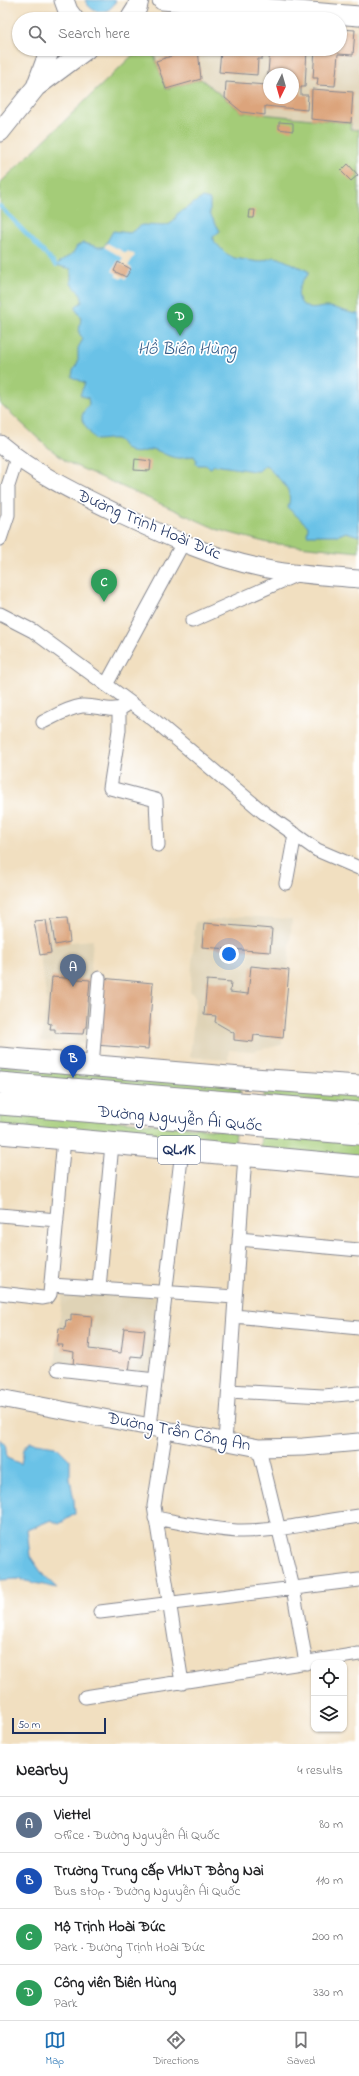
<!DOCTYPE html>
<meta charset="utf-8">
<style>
:root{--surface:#fff;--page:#f6f6f6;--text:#202124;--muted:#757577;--line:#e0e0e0;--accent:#1f6fb2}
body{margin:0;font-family:"Indie Flower",sans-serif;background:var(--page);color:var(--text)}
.controls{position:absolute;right:12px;bottom:12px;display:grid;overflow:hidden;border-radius:8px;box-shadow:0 1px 3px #0004}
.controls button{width:36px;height:36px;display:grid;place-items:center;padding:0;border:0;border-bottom:1px solid var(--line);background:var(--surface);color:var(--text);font:20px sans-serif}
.compass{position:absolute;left:263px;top:68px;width:36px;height:36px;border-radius:50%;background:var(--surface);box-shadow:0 1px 3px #0004;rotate:185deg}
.scale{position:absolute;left:12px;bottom:10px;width:94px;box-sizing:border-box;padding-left:4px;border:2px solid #1b2f5e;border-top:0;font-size:11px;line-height:14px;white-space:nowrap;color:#1b2f5e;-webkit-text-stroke:3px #fff;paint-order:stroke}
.you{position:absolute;left:229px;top:954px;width:14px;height:14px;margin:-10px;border:3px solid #fff;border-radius:50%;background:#1a73e8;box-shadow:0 0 0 6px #1a73e833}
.badge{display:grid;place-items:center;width:26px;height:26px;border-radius:50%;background:var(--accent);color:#fff;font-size:13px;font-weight:700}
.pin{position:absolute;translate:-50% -33px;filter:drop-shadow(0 1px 2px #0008)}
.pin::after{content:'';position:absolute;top:21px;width:14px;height:12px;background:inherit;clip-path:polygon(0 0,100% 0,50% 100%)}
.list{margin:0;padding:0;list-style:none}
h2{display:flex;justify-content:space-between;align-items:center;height:52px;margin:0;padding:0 16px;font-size:17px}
h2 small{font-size:13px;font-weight:400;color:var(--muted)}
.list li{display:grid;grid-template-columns:26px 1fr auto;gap:12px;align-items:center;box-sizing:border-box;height:56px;padding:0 16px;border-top:1px solid var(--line)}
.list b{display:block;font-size:15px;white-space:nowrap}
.list p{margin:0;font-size:13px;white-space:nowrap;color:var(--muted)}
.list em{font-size:13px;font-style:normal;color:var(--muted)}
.icon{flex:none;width:22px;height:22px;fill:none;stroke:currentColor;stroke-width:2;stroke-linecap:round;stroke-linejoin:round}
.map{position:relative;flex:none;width:359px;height:1744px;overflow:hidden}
.search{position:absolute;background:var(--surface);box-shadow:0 1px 3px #0004;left:12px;right:12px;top:12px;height:44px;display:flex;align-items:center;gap:10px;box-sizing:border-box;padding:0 14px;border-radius:22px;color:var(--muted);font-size:15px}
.sheet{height:276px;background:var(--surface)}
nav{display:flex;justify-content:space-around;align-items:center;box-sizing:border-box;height:56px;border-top:1px solid var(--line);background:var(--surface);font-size:11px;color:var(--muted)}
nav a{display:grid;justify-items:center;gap:2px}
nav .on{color:var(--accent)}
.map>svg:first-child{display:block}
</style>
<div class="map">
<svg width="359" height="1744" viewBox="0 0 359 1744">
<rect width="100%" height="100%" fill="#fff"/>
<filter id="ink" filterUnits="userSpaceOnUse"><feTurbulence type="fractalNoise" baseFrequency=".025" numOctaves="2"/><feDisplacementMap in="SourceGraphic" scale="8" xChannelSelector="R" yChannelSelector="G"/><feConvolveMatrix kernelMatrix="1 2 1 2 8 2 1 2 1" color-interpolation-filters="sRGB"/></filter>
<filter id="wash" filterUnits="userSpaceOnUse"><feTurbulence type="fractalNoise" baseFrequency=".012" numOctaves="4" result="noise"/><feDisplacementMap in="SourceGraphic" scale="16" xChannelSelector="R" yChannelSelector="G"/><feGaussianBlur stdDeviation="0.9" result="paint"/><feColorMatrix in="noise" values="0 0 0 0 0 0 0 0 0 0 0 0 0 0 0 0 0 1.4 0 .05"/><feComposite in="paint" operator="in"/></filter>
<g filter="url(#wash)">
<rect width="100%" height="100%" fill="#f1dfc0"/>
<path fill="#dfd3b6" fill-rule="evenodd" d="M340 29 359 30V130L350 129 351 123 242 112 201 79 166 89 152 49H340ZM269 74H293V98H269Z
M244 916 292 919 282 1045 249 1052 229 1050 228 1060 190 1057 196 997 190 992 195 922Z
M67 918 70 942 93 940 90 977 101 978 95 1045 41 1041 47 1001 34 922Z
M63 1290 161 1296 151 1374 55 1364Z"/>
<path fill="#a4cc78" stroke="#607e6b" d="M139 49H152L166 89 201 79 242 112 351 123 350 129 359 130V552L268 543 219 530 67 462 44 444 0 403V183Z
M0 1065 240 1085V1095L0 1076Z
M265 1087 359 1094V1105L264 1097Z
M0 1111 235 1131 234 1148 0 1126Z
M261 1133 359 1141V1159L260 1150Z"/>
<path fill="#6ac2e7" stroke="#4278a2" d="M85 0H116C110 16 91 15 85 0Z
M202 198 210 200V214L220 231 213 237V240L225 253 234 258 259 262 274 257 279 258 308 271V275C297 283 293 303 309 308 314 310 320 307 325 307 336 306 348 314 359 314V536L346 532 339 535H307L308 526 288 508C293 492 285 484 274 474 270 470 270 467 265 465L259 471H254L214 465 211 468 208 467 206 465H197L195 463 197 461 194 456C188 456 183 459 177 458 167 457 159 450 152 449 143 452 133 456 125 448 121 444 121 441 116 439 110 438 103 440 96 440 93 437 81 422 82 418 82 412 87 408 89 404L88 398 80 395 85 383 72 377 73 371 78 362V348L83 339 79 333 81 317 76 310V306L82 302C83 295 77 289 71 284V269L56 265 73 253 77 246 83 243 98 247H104L113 231 130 233 142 225 164 226 170 224 174 221 177 214Z
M0 1439 5 1443 7 1458 21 1464 24 1449 30 1442 56 1446 70 1460V1479L74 1500 75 1514 59 1524 51 1520 27 1530 30 1556 44 1576 57 1588 17 1579 0 1580Z"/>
<path fill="#f1dfc0" d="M107 243 126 253 128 251 135 255 128 266 132 268 126 279 123 277 121 279 115 276 117 274 112 271 118 261 121 263 123 258 104 247Z"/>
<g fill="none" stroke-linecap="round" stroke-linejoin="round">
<path stroke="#6ac2e7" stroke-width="4" d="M0 206 56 265"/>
</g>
<g id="blocks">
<path fill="#dca47b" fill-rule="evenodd" d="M194 17 206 18V19H194Z
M340 29 355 30 353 55 338 54 335 86 317 85 318 78H313L315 49H340Z
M193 49H198L201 79 166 89 156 61Z
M225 49H263L262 59H258L257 75 219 72 221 51 225 52Z
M270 49H307L305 87H301V95H308L307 110 265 106V115L242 112 225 98 226 82 267 85ZM269 74H293V98H269Z
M312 89 353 92 351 123 311 119Z
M279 122 293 123V131L279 129Z
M348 164 358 175 351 181 341 171Z
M250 210H255L254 218H249Z
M118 262 131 269 126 277 114 271Z
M135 459 151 461 150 471 134 470Z
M67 918 70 942 55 945 51 919Z
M46 920 51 953 40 955 34 921Z
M204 923 272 929 270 952 202 947Z
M251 966 289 970 283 1038 254 1035 253 1042 234 1040V1033L215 1022 216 1016 204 1015 207 980 231 982 230 992 248 994Z
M52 977 90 980 86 1028H84L83 1034 55 1033V1029H50L51 1024 48 1023Z
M101 978 153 983 148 1049 95 1045Z
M71 1314 92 1316 89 1349 121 1353 124 1328 145 1330 142 1357 131 1356 129 1372 73 1366 74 1352 62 1350 63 1345H57L59 1328 65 1329 66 1320 71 1321Z"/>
</g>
</g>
<g filter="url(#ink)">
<use href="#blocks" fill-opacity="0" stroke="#86878f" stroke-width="1"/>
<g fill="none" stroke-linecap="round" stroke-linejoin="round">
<g stroke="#86878f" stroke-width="15">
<path id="minor" d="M0 539 8 515V486L17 458
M0 614 33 631 154 720 263 812 317 850 359 868
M192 621 298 574
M106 685 183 543
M119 710V730L110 788 156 800 158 845
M43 722C55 716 68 708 82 706 97 705 112 714 125 706
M286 883 295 834
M92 1066 99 978
M0 1215 57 1220
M239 1239 359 1250
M51 1285 235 1297
M99 1288 112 1144
M0 1293 43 1298 48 1297 50 1294 64 1139
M234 1316 359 1328
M58 1369 155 1380
M229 1391 323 1396 359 1393
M150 1426 182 1150
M166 1429 154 1506 182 1683
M225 1442 245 1156
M259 1448 293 1588 306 1663
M155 1518C182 1523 210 1529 237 1531 275 1532 321 1521 359 1516
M100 1612 359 1580
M85 1697 359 1654"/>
</g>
<g stroke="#86878f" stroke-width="19">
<path id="tertiary" d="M0 444C37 475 80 495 123 516 168 537 213 558 262 568 294 575 327 576 359 579
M0 1398 259 1448 303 1447 359 1442"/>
</g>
<g stroke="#86878f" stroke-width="21">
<path id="secondary" d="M64 0 68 11 74 19
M162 0 359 16
M130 19 137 8 139 0
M36 87 87 49
M0 132 36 87 50 49"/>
</g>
<g stroke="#86878f" stroke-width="23">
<path id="primary" d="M0 1058 253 1079 359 1086
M0 1083 359 1113
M0 1104 359 1134
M0 1133 359 1166"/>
</g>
<use href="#minor" stroke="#fff" stroke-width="13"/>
<use href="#tertiary" stroke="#fff" stroke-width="17"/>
<use href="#secondary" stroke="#fff" stroke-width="19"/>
<use href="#primary" stroke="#fff" stroke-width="21"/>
</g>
</g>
<g text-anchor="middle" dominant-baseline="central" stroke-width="3.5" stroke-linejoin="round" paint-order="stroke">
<rect fill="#fff" stroke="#5f6d8e" stroke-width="1" x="158" y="1136" width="42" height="28" rx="3"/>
<g font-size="16" font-weight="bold" fill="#1b2f5e">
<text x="179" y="1150">QL.1K</text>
</g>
<g font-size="17" fill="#1b2f5e" stroke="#fff">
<text transform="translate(149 525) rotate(23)">Đường Trịnh Hoài Đức</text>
<text transform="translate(180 1119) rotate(5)">Đường Nguyễn Ái Quốc</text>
<text transform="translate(179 1432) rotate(11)">Đường Trần Công An</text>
</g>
<g font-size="18" font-style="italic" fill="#335b87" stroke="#fff">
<text x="187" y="350">Hồ Biên Hùng</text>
</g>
</g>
</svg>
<div class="controls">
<button><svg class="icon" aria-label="locate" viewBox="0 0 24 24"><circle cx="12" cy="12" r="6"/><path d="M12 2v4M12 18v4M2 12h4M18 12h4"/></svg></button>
<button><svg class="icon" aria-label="layers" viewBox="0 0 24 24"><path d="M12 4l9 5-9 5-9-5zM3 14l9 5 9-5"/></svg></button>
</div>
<svg class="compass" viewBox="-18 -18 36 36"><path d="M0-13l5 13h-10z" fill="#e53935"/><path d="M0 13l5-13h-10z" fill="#757577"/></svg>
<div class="scale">50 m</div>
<div class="you"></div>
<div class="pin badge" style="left:73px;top:987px;background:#5c6f8a">A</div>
<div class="pin badge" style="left:73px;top:1078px;background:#1a4fb4">B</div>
<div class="pin badge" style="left:104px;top:602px;background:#2e9e5b">C</div>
<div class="pin badge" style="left:180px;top:336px;background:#2e9e5b">D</div>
<div class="search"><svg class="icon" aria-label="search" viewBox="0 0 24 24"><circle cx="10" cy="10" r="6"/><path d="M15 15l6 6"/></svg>Search here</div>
</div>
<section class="sheet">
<h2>Nearby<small>4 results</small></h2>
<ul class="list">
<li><span class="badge" style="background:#5c6f8a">A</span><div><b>Viettel</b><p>Office · Đường Nguyễn Ái Quốc</p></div><em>80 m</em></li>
<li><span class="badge" style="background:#1a4fb4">B</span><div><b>Trường Trung cấp VHNT Đồng Nai</b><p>Bus stop · Đường Nguyễn Ái Quốc</p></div><em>110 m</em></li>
<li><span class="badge" style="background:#2e9e5b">C</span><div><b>Mộ Trịnh Hoài Đức</b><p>Park · Đường Trịnh Hoài Đức</p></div><em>200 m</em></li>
<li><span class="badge" style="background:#2e9e5b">D</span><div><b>Công viên Biên Hùng</b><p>Park</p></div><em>330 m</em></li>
</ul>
</section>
<nav>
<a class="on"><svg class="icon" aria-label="map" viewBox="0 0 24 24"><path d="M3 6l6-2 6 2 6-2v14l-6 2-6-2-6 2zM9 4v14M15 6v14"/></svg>Map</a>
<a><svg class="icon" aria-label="directions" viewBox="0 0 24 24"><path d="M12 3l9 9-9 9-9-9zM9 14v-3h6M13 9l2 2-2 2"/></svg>Directions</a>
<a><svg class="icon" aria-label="saved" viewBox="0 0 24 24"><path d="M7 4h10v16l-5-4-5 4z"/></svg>Saved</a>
</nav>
